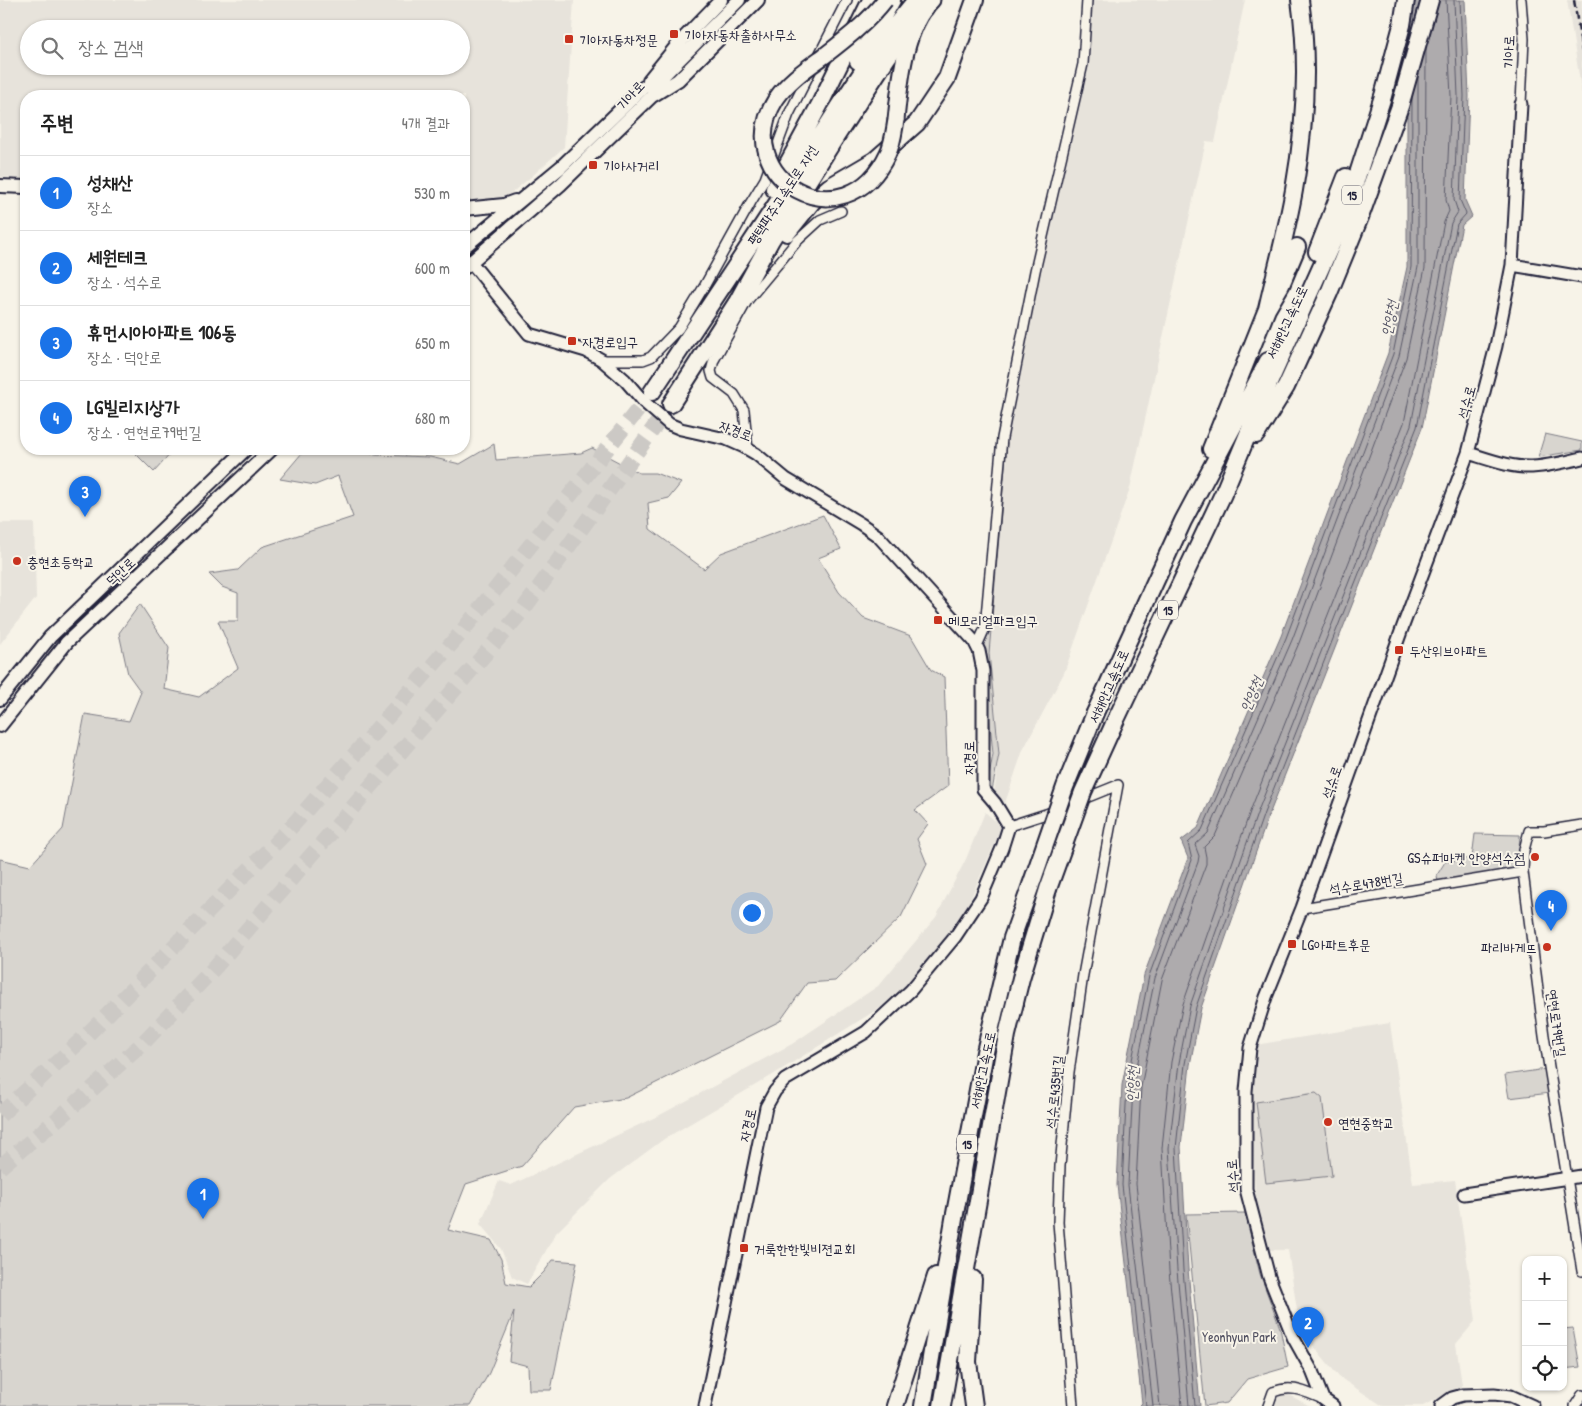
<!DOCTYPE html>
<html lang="ko">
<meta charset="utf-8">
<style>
:root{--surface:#fff;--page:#f2f2f2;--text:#222;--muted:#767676;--line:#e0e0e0;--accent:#1a73e8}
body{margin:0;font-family:"Patrick Hand","Poor Story",sans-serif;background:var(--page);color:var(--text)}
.controls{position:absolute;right:15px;bottom:15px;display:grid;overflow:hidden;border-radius:10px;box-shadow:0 1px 4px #0004}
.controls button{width:45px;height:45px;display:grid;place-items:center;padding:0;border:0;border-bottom:1px solid var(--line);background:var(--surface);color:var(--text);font:25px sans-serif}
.you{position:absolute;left:751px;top:912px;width:18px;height:18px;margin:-12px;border:4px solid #fff;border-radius:50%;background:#1a73e8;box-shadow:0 0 0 8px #1a73e833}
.badge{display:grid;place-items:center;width:32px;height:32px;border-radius:50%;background:var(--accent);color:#fff;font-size:16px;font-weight:700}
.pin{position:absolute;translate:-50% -41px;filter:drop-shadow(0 1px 2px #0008)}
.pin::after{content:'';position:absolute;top:26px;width:18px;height:15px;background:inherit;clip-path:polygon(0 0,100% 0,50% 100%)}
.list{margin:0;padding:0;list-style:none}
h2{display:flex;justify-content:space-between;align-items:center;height:65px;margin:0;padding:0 20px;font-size:21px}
h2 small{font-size:16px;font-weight:400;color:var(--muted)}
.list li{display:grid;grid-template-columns:32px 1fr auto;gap:15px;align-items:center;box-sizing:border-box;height:75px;padding:0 20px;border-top:1px solid var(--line)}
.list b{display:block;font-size:19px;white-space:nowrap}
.list p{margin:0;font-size:16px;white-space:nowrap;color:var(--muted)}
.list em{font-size:16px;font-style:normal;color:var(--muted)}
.icon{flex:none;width:28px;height:28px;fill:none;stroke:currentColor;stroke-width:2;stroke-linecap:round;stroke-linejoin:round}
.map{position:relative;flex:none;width:1582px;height:1406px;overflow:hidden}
.search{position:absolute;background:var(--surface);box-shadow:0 1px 4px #0004;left:20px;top:20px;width:450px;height:55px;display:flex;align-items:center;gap:12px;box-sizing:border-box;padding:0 18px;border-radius:28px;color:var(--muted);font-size:19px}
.panel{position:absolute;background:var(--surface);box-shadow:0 1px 4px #0004;left:20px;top:90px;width:450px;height:365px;border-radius:20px}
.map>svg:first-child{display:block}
</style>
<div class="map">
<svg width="1582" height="1406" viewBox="0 0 1582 1406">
<rect width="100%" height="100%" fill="#f7f3e8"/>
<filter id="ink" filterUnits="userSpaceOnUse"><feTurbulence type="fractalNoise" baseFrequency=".02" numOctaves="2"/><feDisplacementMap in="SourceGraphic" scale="10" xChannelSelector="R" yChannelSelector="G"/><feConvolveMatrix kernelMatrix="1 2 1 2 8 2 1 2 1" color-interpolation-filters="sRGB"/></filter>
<g filter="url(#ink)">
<path fill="#e7e3db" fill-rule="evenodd" d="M0 0H574L564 147 531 177 510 194 484 203 464 205V96H26V179L0 177ZM29 29H461V66H29Z
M1087 0H1245L1215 142 1206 141 1130 488 1064 673 1023 750 1005 803 994 795 999 754 989 653 1007 443 1081 71Z
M1567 0H1582V94L1581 88Z
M0 523H34L36 598 0 644Z
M985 812 1002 827 962 918 921 970 881 1007 771 1076 664 1139 610 1179 556 1233 527 1284 512 1277 501 1249 480 1224 499 1181 511 1185 660 1115 792 1044 878 986 936 917 966 859Z
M1390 1023 1413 1184 1455 1180 1476 1320 1456 1344 1462 1385 1458 1392 1436 1399 1423 1406H1383L1339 1377 1308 1339 1298 1317 1288 1250H1264L1255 1189 1250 1089 1255 1045Z
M1283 1392 1310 1406H1271L1273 1401Z"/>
<path fill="#d8d5cf" stroke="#7d7c85" d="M1545 434 1582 442V450L1538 457Z
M1000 443H1007L989 653 999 754 991 796 988 783 993 754 984 660 983 642Z
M494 444 496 460 581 453 592 448 639 473H655L681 483 669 498 648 503 650 529 704 569 721 553 823 515 841 549 818 558 839 592 863 618 911 636 931 670 944 677 948 786 915 810 928 824 917 839 927 864 901 917 835 981 807 983 780 1021 626 1098 574 1107 522 1166 466 1184 448 1230 491 1240 501 1259 506 1283 529 1287 544 1272 553 1260 577 1262 551 1390H529L528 1366 509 1361 514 1312 489 1373 470 1406H0V859L30 866 63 829 85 714 129 721 141 692 128 674 119 633 140 604 169 648 164 689 199 697 238 668 218 621H238V593L222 587 209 574 238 570 262 547 353 517 338 476 315 485 280 479 302 453 357 449 375 455 430 457 460 464Z
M131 449H173L174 450 154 472Z
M1475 834 1520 835 1517 871 1438 883 1437 875 1445 862 1472 858Z
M1546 1069 1550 1093 1509 1098 1505 1075Z
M1316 1093 1322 1098 1332 1176 1266 1183 1256 1102Z
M1245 1213 1260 1274 1280 1328 1288 1367 1247 1379 1227 1403 1205 1406 1186 1214Z
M1573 1328 1580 1367 1563 1369V1329Z"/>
<path fill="#aeabad" stroke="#76747f" d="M1407 0H1465L1469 96 1465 200 1472 216 1462 225 1422 428 1269 815 1201 1008 1190 1065 1181 1147 1188 1269 1200 1406H1139L1142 1403 1117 1185 1122 1085 1144 975 1188 858 1181 841 1198 828 1281 636 1388 353 1407 267Z"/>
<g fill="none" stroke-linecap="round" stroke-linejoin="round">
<path stroke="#5a5969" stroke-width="1" d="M1146 1406 1122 1185 1127 1085 1149 976 1192 860 1188 843 1202 830 1286 638 1393 354 1411 267 1412 98
M1153 1406 1128 1185 1133 1086 1155 978 1198 862 1199 856 1195 845 1208 833 1292 640 1399 356 1418 267V76
M1160 1406 1136 1184 1141 1087 1162 980 1206 864V857L1204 847 1215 836 1299 643 1406 358 1425 268 1426 49
M1182 1406 1169 1271 1162 1148 1171 1062 1183 1004 1251 809 1404 423 1444 222 1449 211 1446 200 1451 96 1446 0
M1189 1406 1177 1270 1169 1148 1179 1063 1190 1006 1258 811 1411 425 1451 223 1458 212 1454 200 1458 96 1454 0
M1195 1406 1183 1270 1176 1148 1185 1064 1196 1007 1264 813 1417 427 1457 224 1466 214 1460 200 1464 96 1460 0"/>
<path stroke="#ccc9c5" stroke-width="16" stroke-dasharray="16 8" stroke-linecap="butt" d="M0 1115 88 1034 292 826 460 634 652 392
M0 1167 80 1100 143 1043 216 966 522 611 671 404"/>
<g stroke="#22223b" stroke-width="12">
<path id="minor" d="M1521 104 1524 39 1521 0
M602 360H643L651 357 679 328 705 285 751 202 765 179 789 114 847 0
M748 450 744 410 734 394 713 378 711 371 714 360 747 301 797 241 820 220 841 211
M977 646 985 628 1002 438 1035 271 1083 64 1087 0
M1582 825 1544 831H1529L1524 850 1523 872 1544 1036 1582 1271
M1009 826 1046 814 1118 785
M1302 908 1523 872
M1073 1406 1058 1222 1060 1166 1069 1072 1083 975 1118 785
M1268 1406 1273 1392C1292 1384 1305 1392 1323 1399
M1575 1406 1582 1395"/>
</g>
<g stroke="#22223b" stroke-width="15">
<path id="tertiary" d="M470 261 529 334 586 351 602 360 625 380 644 402 669 424 681 429 726 439 744 447 756 454 786 479 861 524 878 536 974 641 979 651 983 671V789L995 803 1009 826 1002 848 981 898 955 937 911 990 866 1032 785 1080 775 1091 766 1107 705 1406
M1512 265 1582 277
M1468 453C1488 459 1511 468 1532 467 1549 466 1566 462 1582 458
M1464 1194 1582 1176
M1333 1406 1323 1399 1312 1371 1293 1337 1269 1277 1246 1189V1091L1250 1048 1266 997 1302 908 1403 626 1468 453 1496 346 1512 265 1521 104
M1441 1406 1452 1398 1463 1395 1494 1394 1511 1396 1533 1406"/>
</g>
<g stroke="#22223b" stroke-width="16">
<path id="secondary" d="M649 80 679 43 721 0
M654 95 678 80 758 0
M0 186 26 187
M464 209 504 205 515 201
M464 247 561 167 644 87 664 75 739 0
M464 268 560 185 652 96 664 75
M0 699 50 637 246 449
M0 726 67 642 272 449"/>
</g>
<g stroke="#22223b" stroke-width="19">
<path id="trunk" d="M896 120C900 82 904 28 932 0"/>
</g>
<g stroke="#22223b" stroke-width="20">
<path id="motorway" d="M858 61 892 0
M774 189 820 104 871 0
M787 233 812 202 829 187 875 160 917 123 947 78 975 0
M1317 252 1346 177
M1267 309C1276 269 1287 230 1294 190 1305 128 1309 62 1300 0
M652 392C703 316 754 239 804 162 840 106 874 50 916 0
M671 404 737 302 771 240 837 135 887 58 912 22 925 8
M1256 435 1286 387 1329 293 1360 217 1400 106 1430 0
M1211 449 1267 309 1281 285 1297 247
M1095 713 1183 521 1268 361
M1113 726 1223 494 1270 381 1345 214 1383 96 1402 25 1406 0
M973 1279 968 1362 974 1406
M895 1406 936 1276
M923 1406 954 1219 985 1052 1012 938 1031 885
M942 1406 1007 1035 1021 978 1048 889"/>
</g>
<use href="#minor" stroke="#f7f3e8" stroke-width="9"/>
<use href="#tertiary" stroke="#f7f3e8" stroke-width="11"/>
<use href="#secondary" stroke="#f7f3e8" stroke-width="12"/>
<use href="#trunk" stroke="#f7f3e8" stroke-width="15"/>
<use href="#motorway" stroke="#f7f3e8" stroke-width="16"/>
<path stroke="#22223b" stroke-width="2.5" stroke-dasharray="8 4" stroke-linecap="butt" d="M1574 0 1582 51"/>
<g stroke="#22223b" stroke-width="19" stroke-linecap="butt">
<path id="trunk-bridge" d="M885 0C868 22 846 39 824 56 806 69 788 81 776 99 727 177 845 246 888 153 893 143 894 131 896 120"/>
</g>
<g stroke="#22223b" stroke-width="20" stroke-linecap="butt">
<path id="motorway-bridge" d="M1031 885 1065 787 1095 713
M1048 889 1083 792 1113 726"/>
</g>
<use href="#trunk-bridge" stroke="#f7f3e8" stroke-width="15"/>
<use href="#motorway-bridge" stroke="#f7f3e8" stroke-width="16"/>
</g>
</g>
<g fill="#c8321e" stroke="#f7f3e8" stroke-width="2">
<rect x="669" y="29" width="10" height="10" rx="2.5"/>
<rect x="564" y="34" width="10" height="10" rx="2.5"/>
<rect x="588" y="160" width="10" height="10" rx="2.5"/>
<rect x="567" y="336" width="10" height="10" rx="2.5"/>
<circle cx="17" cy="561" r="5"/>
<rect x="933" y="615" width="10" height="10" rx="2.5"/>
<rect x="1394" y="645" width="10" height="10" rx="2.5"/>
<circle cx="1535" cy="857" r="5"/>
<rect x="1287" y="939" width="10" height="10" rx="2.5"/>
<circle cx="1547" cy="947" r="5"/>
<circle cx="1328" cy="1122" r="5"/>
<rect x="739" y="1243" width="10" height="10" rx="2.5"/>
</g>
<g text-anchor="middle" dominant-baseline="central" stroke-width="4" stroke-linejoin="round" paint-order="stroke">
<g fill="#f7f3e8" stroke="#62616f" stroke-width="1">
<rect x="1342" y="185.5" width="20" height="19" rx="4"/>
<rect x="1158" y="600.5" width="20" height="19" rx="4"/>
<rect x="957" y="1134.5" width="20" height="19" rx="4"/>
</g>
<g font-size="12" font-weight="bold" fill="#22223b">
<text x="1352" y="195">15</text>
<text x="1168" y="610">15</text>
<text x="967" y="1144">15</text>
</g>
<g font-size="14" fill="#22223b" stroke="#f7f3e8" text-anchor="start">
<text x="684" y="34">기아자동차출하사무소</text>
<text x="579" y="39">기아자동차정문</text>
<text x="603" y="165">기아사거리</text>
<text x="582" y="341">자경로입구</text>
<text x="27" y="561">충현초등학교</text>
<text x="948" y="620">메모리얼파크입구</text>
<text x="1409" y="650">두산위브아파트</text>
<text x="1525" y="857" text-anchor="end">GS슈퍼마켓 안양석수점</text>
<text x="1302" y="944">LG아파트후문</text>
<text x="1537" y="947" text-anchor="end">파리바게뜨</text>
<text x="1338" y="1122">연현중학교</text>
<text x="754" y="1248">거룩한한빛비젼교회</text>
</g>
<g font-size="14" fill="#22223b" stroke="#f7f3e8">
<text transform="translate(1508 52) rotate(-88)">기아로</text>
<text transform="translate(630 95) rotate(-48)">기아로</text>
<text transform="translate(782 195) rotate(-57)">평택파주고속도로 지선</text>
<text transform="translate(1286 322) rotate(-65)">서해안고속도로</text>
<text transform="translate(1466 402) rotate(-75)">석수로</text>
<text transform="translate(736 430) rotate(21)">자경로</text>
<text transform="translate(120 571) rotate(-43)">덕안로</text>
<text transform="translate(1108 686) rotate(-66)">서해안고속도로</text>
<text transform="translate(968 758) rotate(-90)">자경로</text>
<text transform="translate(1331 782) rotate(-70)">석수로</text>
<text transform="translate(1366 883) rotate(-9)">석수로478번길</text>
<text transform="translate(1557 1023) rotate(82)">연현로79번길</text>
<text transform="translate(982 1070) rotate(-78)">서해안고속도로</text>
<text transform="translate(1054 1092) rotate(-84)">석수로435번길</text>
<text transform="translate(747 1125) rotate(-77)">자경로</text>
<text transform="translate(1232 1176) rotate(-94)">석수로</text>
</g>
<g font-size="14" fill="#504f60" stroke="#f7f3e8">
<text x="1239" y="1336">Yeonhyun Park</text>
</g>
<g font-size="15" font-style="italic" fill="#535263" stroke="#f7f3e8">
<text transform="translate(1389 318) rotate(-79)">안양천</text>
<text transform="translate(1251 694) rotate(-67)">안양천</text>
<text transform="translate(1132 1084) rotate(-88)">안양천</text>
</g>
</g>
</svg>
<div class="controls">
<button>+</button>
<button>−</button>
<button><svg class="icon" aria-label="locate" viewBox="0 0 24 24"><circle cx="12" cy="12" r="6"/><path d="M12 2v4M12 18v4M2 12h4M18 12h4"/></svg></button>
</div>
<div class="you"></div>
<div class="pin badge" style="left:203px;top:1219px">1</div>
<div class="pin badge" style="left:1308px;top:1348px">2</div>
<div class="pin badge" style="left:85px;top:517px">3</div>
<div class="pin badge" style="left:1551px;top:931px">4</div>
<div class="search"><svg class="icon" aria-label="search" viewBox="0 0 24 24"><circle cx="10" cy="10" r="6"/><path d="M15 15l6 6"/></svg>장소 검색</div>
<section class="panel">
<h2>주변<small>4개 결과</small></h2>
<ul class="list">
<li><span class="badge">1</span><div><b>성채산</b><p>장소</p></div><em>530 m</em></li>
<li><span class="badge">2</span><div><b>세원테크</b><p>장소 · 석수로</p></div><em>600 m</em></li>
<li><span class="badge">3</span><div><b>휴먼시아아파트 106동</b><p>장소 · 덕안로</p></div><em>650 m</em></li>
<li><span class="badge">4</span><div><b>LG빌리지상가</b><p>장소 · 연현로79번길</p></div><em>680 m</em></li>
</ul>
</section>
</div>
